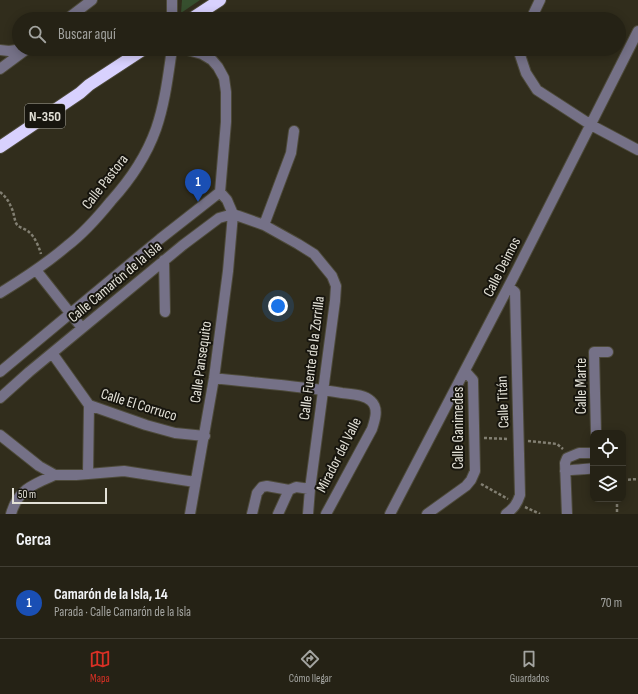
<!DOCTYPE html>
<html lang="es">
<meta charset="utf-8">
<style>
:root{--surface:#252215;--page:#2d2a1e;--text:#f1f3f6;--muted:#a3a4a0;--line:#423f34;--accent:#d93025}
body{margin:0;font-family:"Sofia Sans Condensed",sans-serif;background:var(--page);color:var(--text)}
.controls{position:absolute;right:12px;bottom:12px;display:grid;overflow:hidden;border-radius:8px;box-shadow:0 2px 10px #0003}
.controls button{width:36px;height:36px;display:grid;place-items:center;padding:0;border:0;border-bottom:1px solid var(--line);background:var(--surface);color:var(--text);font:20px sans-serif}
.scale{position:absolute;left:12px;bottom:10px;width:95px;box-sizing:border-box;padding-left:4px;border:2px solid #e3e1d7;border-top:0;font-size:11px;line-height:14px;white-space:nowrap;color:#e3e1d7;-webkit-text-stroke:3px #17150e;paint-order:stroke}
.you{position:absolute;left:278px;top:306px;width:14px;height:14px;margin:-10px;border:3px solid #fff;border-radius:50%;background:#1a73e8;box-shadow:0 0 0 6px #1a73e833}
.badge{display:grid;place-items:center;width:26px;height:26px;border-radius:50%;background:var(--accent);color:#fff;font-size:13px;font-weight:700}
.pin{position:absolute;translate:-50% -33px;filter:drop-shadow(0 1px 2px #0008)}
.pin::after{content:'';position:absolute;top:21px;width:14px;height:12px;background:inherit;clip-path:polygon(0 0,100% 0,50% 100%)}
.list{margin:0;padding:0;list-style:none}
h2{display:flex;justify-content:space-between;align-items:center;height:52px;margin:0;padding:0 16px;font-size:17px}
h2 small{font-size:13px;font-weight:400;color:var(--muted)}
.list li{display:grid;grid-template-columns:26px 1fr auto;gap:12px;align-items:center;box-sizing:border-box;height:72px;padding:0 16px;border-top:1px solid var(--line)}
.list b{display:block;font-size:15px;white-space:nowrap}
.list p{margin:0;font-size:13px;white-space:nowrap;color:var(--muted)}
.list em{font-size:13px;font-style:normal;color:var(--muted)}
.icon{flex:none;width:22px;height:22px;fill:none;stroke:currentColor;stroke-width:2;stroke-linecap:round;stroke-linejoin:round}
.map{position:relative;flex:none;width:638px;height:514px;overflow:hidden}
.search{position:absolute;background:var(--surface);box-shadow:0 2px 10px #0003;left:12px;right:12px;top:12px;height:44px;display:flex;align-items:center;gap:10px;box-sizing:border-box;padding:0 14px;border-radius:22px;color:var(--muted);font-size:15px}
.sheet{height:124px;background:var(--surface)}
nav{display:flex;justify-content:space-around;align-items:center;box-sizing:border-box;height:56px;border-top:1px solid var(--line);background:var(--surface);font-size:11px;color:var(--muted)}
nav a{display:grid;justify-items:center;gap:2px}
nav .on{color:var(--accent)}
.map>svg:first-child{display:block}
</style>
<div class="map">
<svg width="638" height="514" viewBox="0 0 638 514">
<rect width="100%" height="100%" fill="#312d1c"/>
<path fill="#364f2e" d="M182 0H200L181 13Z"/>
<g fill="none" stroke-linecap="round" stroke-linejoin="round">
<g stroke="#4d4a3a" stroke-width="12">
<path id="minor" d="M172 0V15
M67 19 92 0
M531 19 540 0
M521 49 520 55 526 73 537 90 591 125 638 150
M0 50 9 51 23 49
M0 69 27 49
M233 214 264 225 298 244 314 254 332 276 336 286 335 301 310 489 308 514
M264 225 291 153 294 131
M164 260 165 312
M36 270 70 313 82 328
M0 293C23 279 46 264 67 246 84 233 98 217 111 201 131 179 146 157 156 129 165 103 168 76 172 49
M52 353 89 405 88 474
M0 372 160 239 220 192 226 122V92L224 78 218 67 212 60 202 54 184 49
M214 378C257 383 300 386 342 393 351 394 364 394 371 401 379 408 375 420 372 429L326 514
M0 398 29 372 183 245 219 218 233 214
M89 405 146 425 175 433 205 436
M596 433 594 352H608
M0 435 39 466 55 475H76L124 471 195 482
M565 471C574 469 584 470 593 468
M11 514C18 489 34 484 55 475
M190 514 214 378 228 271 233 214 227 200 220 192
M252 514 257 493 262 487 267 486 289 490
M278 514 289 490 296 487 310 489
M390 514 514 276 638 31
M427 514 466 486 471 480 475 471 473 380 465 371
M506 514C514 508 517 504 520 495L515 292 509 287
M567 514 565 463 567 458 579 453H593"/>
</g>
<g stroke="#4d4a3a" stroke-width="14">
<path id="highway" d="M191 19 220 0
M0 147 80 93 89 85 144 49"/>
</g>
<path stroke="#827f72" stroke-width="2.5" stroke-dasharray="3 2" stroke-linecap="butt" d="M0 192C5 196 9 201 11 207 14 212 14 218 16 223 18 228 25 228 29 232 35 237 39 247 41 254
M484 438 509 439
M528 441 557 444 563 449
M623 480 638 479
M481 484 508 499
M617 499V514
M525 507 540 514"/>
<use href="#minor" stroke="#757187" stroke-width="10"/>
<use href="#highway" stroke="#d8d1fe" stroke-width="12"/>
</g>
<g text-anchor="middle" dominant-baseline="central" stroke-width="4" stroke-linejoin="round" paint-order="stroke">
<rect fill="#17150e" stroke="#a6a49b" stroke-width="1" x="25" y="104" width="40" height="24" rx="3"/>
<g font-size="14" font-weight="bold" fill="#e3e1d7">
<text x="45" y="116">N-350</text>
</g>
<g font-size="15" fill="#e3e1d7" stroke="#17150e">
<text transform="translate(105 182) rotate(-52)">Calle Pastora</text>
<text transform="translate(502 267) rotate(-63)">Calle Deimos</text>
<text transform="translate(115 282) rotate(-40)">Calle Camarón de la Isla</text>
<text transform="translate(312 358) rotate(-83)">Calle Fuente de la Zorrilla</text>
<text transform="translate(201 362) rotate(-82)">Calle Pansequito</text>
<text transform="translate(581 386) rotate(-90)">Calle Marte</text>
<text transform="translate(503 402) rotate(-92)">Calle Titán</text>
<text transform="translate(139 405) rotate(17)">Calle El Corruco</text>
<text transform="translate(458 428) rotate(-90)">Calle Ganimedes</text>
<text transform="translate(339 455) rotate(-63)">Mirador del Valle</text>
</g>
</g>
</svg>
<div class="controls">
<button><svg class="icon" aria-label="locate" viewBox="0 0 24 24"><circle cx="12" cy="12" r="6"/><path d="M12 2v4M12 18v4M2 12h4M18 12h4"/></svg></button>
<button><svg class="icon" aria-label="layers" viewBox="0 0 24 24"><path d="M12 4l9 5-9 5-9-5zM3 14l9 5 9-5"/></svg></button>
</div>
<div class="scale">50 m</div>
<div class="you"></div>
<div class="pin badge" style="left:198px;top:202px;background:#1a4fb4">1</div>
<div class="search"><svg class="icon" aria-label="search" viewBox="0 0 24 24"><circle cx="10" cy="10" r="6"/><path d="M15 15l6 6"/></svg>Buscar aquí</div>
</div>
<section class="sheet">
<h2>Cerca<small></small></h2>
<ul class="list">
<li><span class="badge" style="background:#1a4fb4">1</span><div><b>Camarón de la Isla, 14</b><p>Parada · Calle Camarón de la Isla</p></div><em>70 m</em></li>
</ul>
</section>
<nav>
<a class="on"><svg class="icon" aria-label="map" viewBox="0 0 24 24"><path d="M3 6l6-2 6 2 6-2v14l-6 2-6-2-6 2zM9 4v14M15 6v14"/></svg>Mapa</a>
<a><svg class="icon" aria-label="directions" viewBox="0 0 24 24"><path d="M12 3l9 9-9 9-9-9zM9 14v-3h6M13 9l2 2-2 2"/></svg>Cómo llegar</a>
<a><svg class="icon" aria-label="saved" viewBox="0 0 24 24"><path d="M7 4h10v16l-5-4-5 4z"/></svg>Guardados</a>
</nav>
